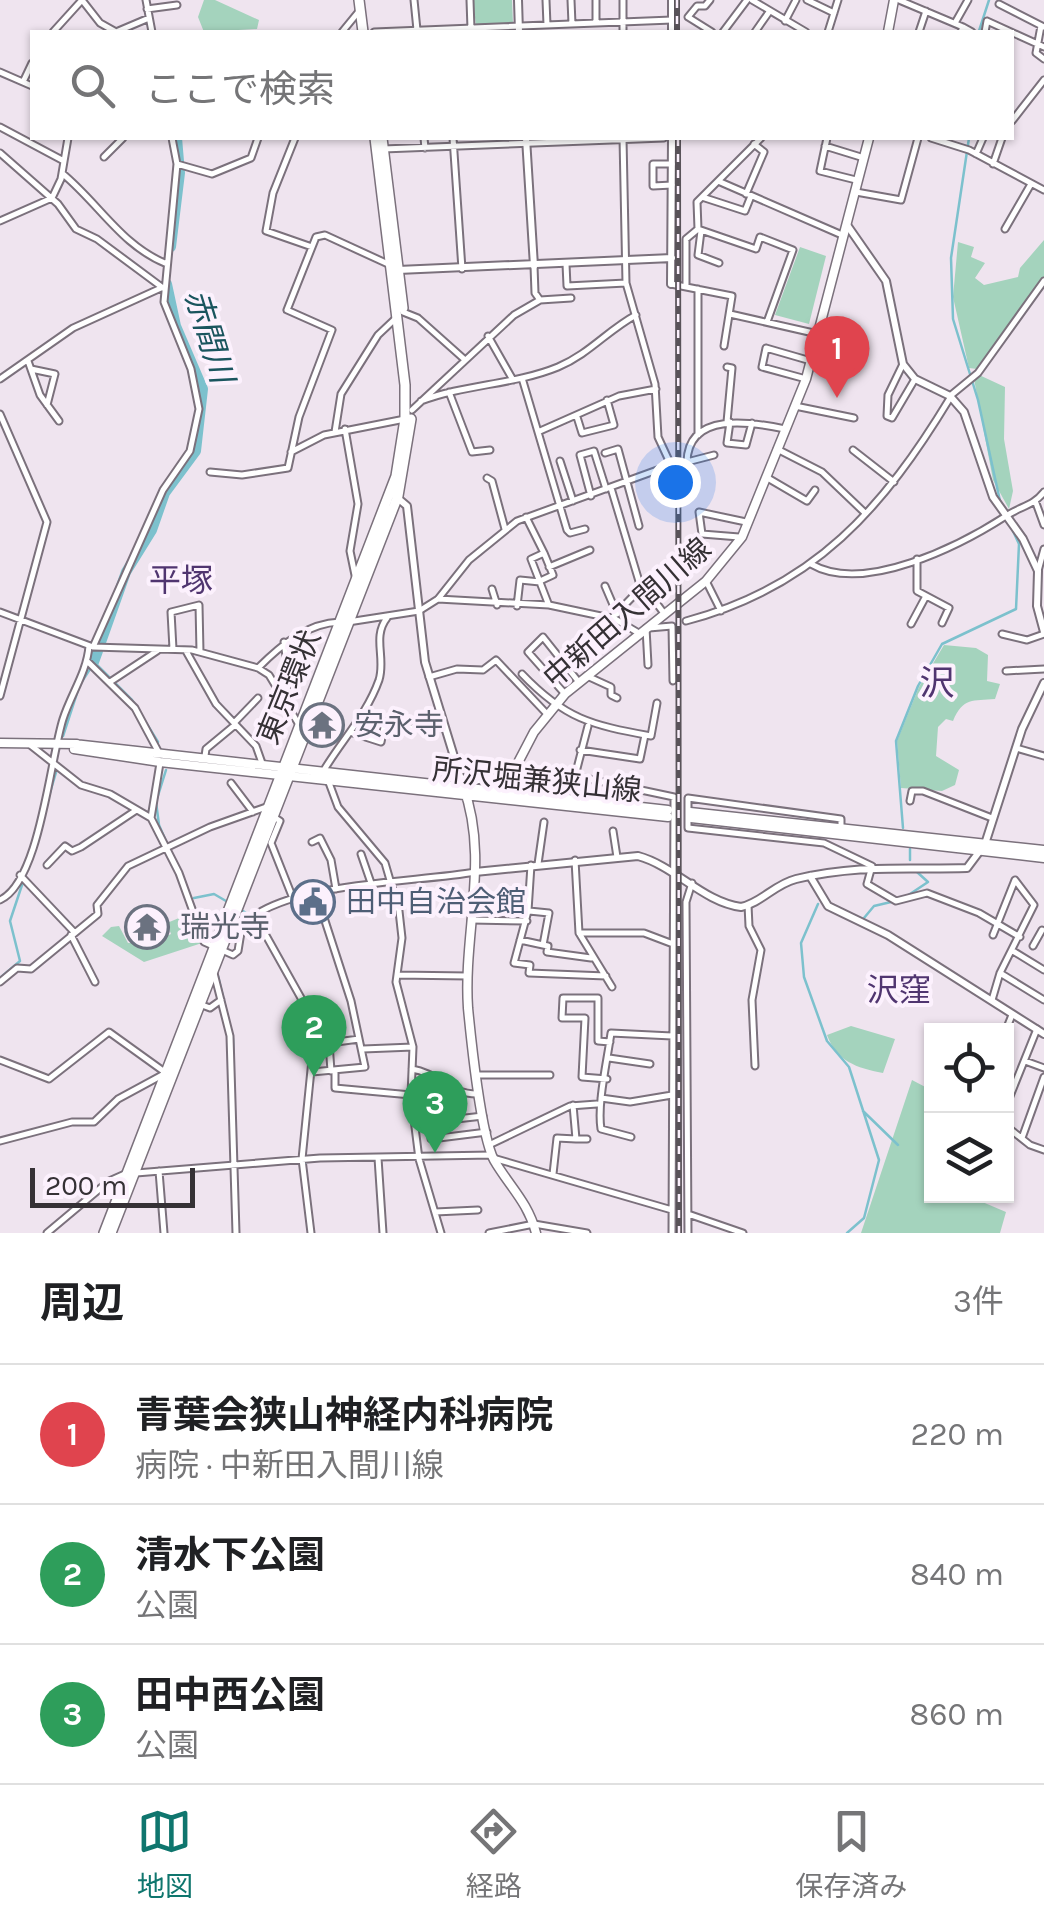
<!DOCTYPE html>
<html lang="ja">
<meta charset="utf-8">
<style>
:root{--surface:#fff;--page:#f2f2f2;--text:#202124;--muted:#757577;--line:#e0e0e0;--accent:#0f766e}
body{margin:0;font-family:Karla,"Noto Sans JP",sans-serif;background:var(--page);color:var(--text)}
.controls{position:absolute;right:30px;bottom:30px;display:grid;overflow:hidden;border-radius:0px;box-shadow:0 2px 8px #0004}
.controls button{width:90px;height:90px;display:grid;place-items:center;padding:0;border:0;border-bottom:2px solid var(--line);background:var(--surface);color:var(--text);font:50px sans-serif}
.scale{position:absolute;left:30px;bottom:25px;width:165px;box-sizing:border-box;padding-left:10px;border:5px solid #353135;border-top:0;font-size:28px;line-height:35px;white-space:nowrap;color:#353135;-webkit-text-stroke:8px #fcf1fd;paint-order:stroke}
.you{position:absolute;left:675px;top:482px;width:35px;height:35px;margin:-25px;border:8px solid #fff;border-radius:50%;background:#1a73e8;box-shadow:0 0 0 15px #1a73e833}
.badge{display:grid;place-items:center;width:65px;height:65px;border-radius:50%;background:var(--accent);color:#fff;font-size:32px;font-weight:700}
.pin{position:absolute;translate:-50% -82px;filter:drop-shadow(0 2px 5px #0008)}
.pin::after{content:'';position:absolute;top:52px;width:35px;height:30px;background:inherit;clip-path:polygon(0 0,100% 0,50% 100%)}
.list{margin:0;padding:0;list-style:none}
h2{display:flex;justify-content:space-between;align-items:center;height:130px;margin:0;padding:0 40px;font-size:42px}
h2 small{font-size:32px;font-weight:400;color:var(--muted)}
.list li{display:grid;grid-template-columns:65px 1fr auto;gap:30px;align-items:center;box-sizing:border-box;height:140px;padding:0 40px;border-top:2px solid var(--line)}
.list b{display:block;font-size:38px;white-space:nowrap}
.list p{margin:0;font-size:32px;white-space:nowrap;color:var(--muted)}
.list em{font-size:32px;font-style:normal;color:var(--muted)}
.icon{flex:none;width:55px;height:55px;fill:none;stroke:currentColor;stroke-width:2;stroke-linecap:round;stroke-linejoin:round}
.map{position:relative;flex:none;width:1044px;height:1233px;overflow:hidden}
.search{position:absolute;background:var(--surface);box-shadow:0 2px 8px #0004;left:30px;right:30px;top:30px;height:110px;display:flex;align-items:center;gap:25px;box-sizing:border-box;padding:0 35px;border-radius:0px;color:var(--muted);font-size:38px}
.sheet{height:550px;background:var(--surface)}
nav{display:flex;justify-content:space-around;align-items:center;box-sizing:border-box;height:140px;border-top:2px solid var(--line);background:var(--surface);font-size:28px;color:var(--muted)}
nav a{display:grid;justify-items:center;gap:5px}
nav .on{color:var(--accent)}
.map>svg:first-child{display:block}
</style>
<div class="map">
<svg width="1044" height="1233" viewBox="0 0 1044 1233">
<rect width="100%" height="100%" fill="#efe4ef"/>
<path fill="#a4d3bd" d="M204 0H215L259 20 257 29 204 32 198 17Z
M473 0H512L513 24 476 26Z
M1044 240V279L977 369 969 368 953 297 958 242 974 247 971 257 985 263 975 278 984 285 1018 277 1020 268Z
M800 247 826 256 809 324 775 315Z
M977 374 1005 387 1004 439 1013 491 1009 509 993 480 974 379Z
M944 645 976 648 988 655 987 681 1000 684 995 699C973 701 963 697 953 721L946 719 938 727 936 756 959 770 955 785 942 791 901 788 897 741 919 687Z
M191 913 202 943 144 962 102 936 111 927 119 926 128 943 155 941 171 934 167 923Z
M851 1026 895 1039 883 1073C856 1068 837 1061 827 1035Z
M912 1080 931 1090 932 1196H981L980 1201 1006 1212 1000 1233H861Z"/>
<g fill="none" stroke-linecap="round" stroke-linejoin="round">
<path stroke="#7cc1cd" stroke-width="2.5" d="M979 31 989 0
M969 138 951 258 953 319 978 400 1000 501
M94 662 132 700 158 742
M81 683 90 669
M63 736 78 690
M166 770 156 802 159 825 206 934
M47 803 57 769
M903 828 896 741 918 686 942 644 1016 609 1019 544 1013 531
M910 849V860
M907 896 928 882 917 872
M194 898 214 894 226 901
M818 904 801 943 804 977 827 1041 849 1067 879 1160 864 1218 847 1233
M243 911 249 915
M864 918 874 906 891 902
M218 976 233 1039 234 1090
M0 978 20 961 10 921 26 873
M863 1111 898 1145
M305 1162 308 1187"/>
<path stroke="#7cc1cd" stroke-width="10" d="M171 247 180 173 177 138
M100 645 126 572 152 530 165 493 196 451 203 389 176 326 167 284
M94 662 98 651"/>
<g stroke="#7b717c" stroke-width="9">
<path id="minor" d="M82 0 100 23 116 32
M146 0 152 32
M414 0 417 30
M470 0 471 29
M546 0 547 25
M571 0 572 24
M596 0V22
M623 0V32
M710 0 705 6H697L688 17 712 32
M752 0 806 32
M807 0 834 13
M899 0 963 27 961 32
M999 4 1044 27
M147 9 177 5
M785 21 796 0
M955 23 968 0
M1041 26 1036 53 1044 59
M963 27 972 32
M53 32 82 0
M116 32 149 18
M342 32 360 10
M374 32 672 20
M723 32 747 0
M755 32 769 12
M828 32 838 0
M919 32 926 11
M985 32 987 21 1044 47
M0 72 32 86
M23 82 32 63
M1012 121 1044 80
M0 127 62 160
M295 138 273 193 266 231 312 247
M424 138 425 148
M453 138 462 269
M827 138 820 171 856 180
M931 138 969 150 1044 190
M825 146 864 158
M383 149 664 138
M0 153 58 204 76 229 97 239 163 288
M976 154 983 138
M104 157 123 138
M177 164 212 174 251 158 258 138
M672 164H653V186L672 185
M993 164 1002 138
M63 174C100 205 122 246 167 264
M718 181 842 235
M856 192 901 200 918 138
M746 194 764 152 754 144
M702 197 745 211 751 196
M0 221 52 198 61 179 68 138
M698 229 697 202 761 138
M1005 229 1031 184
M701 231 698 255 719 263
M566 264 567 286 626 283
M534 266 535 293 540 300
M671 284 732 296 724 346
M686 286V239L698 229 756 249 760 237 793 250 767 322
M403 312 418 318 464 359
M730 314 818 334
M488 336 513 380
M28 361 40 395 59 421
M903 364 888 395 887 416 892 418 915 379
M31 369 55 374 47 405
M522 378 567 530 570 533 585 529
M0 379 73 328 161 288
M806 379 762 367 766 348 811 361
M449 392 472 452 490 450
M950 396 978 373 1044 281
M421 401C465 384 514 385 558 367 589 354 608 330 636 315
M795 406 854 418
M412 410 514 315 540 300 571 298
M0 414 47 522 0 696
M577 417 582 433 614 425 607 400
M727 422 732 368 727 367
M730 422 727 443 746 445 752 423
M345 429 358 504 350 551 356 580
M540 431 619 396 656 389
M335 432 341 394 378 335 395 319
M698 435V289
M777 449 822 472 865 513
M853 450 894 482
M291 452 324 435 405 419
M605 453 618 449 639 526
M714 455 687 462C688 411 752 422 785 429
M560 461 573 501
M210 472 242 475 288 468 299 417 332 330 287 310 316 237 325 235 388 264
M766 477 807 501 815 490
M487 478 492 481 505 529
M611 488 641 588 612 618
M591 496 580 455 594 451 606 489
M1036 503 1044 525
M526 517 544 553 531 559 548 603
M739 537 702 534 699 512 746 522
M917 559V591L949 608 942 623
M811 564C864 595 961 545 1006 516 1021 506 1033 506 1044 492
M549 567 590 550
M1038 571 1044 549
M540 581 553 575 544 553
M706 581 721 611
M642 584 663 612
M605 586 617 614
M492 589 497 605
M438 599 549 605 615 619 637 632
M517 606 520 580 540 582
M0 612 93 647 192 650 258 668 269 675 298 723
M686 621C815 587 884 507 950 398
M348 622 419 611 438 599 469 560 517 521 671 465 658 437 655 384 626 283 623 138
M911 624 926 596
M646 628 648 665
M649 628 672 626 673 681
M1002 634 1027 640 1044 634
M284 642 289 677 286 698
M93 647 163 490 190 451 199 409 191 369 164 302 177 164 172 138
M173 649 171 612 199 605 200 652
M186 651 216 704 256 746 262 763
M88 662 135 708 158 751
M258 668C281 645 307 623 340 622
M1006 671 1044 669
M522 674C565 719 591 725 651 736L657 703
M587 676 611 687V695L617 698
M429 677 457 669 483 670 496 660 547 714
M110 682 157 651
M565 694 528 652 543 637 578 681
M362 715 410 728 443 724
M234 723 258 698
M350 732 381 742 385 722
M29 744 81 785 110 794 151 818 179 873 204 942 233 955 238 951 242 926C283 881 416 883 475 872
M1016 748 1044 756
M580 750 640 759 645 735
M205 756 206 749 235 725
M324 770C342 740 367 714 379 680 386 658 372 637 387 618
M513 774 575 776 674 797 672 1233
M575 776 588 726
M328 780 338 807 385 863 399 911 402 938 396 982 413 1047 411 1095 419 1159 441 1233
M231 783 253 812
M910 801 912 791H923L992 818
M274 817 280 821 271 843 294 901
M151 818 160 763
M841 828V819L688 798V828L824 843 872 866 867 884 896 901 927 893 979 913 1020 937
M613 831 617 857
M312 842 320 838 331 860 336 889
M361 854 371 883
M575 860 579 933 612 987
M538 864 544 822
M47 865 65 846 72 851 81 847 135 811
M531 865 528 911 514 963 530 965 529 973 606 976
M20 875 74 932
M0 900C40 882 50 759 63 719 71 694 87 672 89 646
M748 905 749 926 761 950 752 1000 755 1066
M251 918 259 923 301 998 313 1050 302 1159 311 1233
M471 920 527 921
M579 933H644L673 944
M71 935 95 982
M520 940 543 945 549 913 529 911
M543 945 548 946 547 952 591 958
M1033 946 1042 930
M1013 951 1044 970
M214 973 230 1036 236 1233
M1000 973 1044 1000
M397 975 468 976
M0 982 17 968 31 969 98 914 97 905 128 866 210 827 269 806
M992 1000 1000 973 1034 905 1015 880 993 935
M202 1005 210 1008 221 1000
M1006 1030 1012 1015
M363 1049 413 1047
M609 1058 650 1064
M0 1060 49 1079 109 1032 166 1073 118 1099 94 1122H72L0 1141
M1025 1061 1044 1068
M412 1069C438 1073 449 1094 477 1094
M331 1071 329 1043 359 1039
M335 1071V1088L411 1095
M312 1072 365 1067 351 1001 316 893
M478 1075H550
M607 1079 582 1077 585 1018H562L563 998H598V1041L610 1042
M601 1098 630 1102 672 1095
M1006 1106 1037 1029
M483 1116 430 1122 431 1139 487 1132
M1006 1126 1030 1145 1044 1150
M631 1137 601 1129C597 1104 607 1062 611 1033L672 1036
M1022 1138 1044 1077
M576 1139H587
M489 1145 570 1106 597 1104
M378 1158 383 1233
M493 1158 672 1210
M159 1171 164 1233
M136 1173 320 1158 492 1155
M553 1174 557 1138 576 1139 573 1105
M435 1212 478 1210
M688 1214 743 1233
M47 1233 109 1181 127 1173
M489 1233 534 1224 587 1233
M688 1233 686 902 692 883"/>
</g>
<g stroke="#7b717c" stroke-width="10">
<path id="tertiary" d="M518 0 519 32
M672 0V32
M526 138 534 266
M847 225 886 281 903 364 915 379 950 396 964 412 993 497 1023 539 1038 571 1037 606 1044 632
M398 270 672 258
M671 284 672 138
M394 495 407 506 425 662 463 786
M475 872 638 856C675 866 703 902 741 907 761 903 775 884 796 879 862 864 903 870 967 868L985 844 1022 729 1044 683
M810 876 828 906 888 935 1044 1034"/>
</g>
<g stroke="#7b717c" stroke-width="11">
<path id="secondary" d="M888 32 894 0
M0 743 77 744
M74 744 668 810
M74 749 160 762 668 817
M690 812 1044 850
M691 818 1044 858
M536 1233C528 1202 509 1186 494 1160 481 1135 471 1039 468 1008 463 933 490 858 463 786L478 779 510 778 534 732 565 694 706 581 742 537 806 379 869 138"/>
</g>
<g stroke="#7b717c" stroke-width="12">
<path id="trunk" d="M359 0 363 32
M382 138 403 308
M104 1233 396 476 405 419V385L375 138
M111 1233 398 496 411 419"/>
</g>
<use href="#minor" stroke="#fff" stroke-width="5"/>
<use href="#tertiary" stroke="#fff" stroke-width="6"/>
<use href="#secondary" stroke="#fff" stroke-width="8"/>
<use href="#trunk" stroke="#fff" stroke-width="9"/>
<g stroke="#595359" stroke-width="6">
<path id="rail" d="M677 0V32
M678 138 679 1233"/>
</g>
<use href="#rail" stroke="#fcf1fd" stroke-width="2.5" stroke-dasharray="8" stroke-linecap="butt"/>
</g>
<defs>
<g id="temple-ring" transform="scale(2.25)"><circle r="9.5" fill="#fcf1fd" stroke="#6b7280" stroke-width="1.5"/><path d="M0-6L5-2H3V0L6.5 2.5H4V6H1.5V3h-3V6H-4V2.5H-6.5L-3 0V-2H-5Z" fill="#6b7280"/></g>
<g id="civic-ring" transform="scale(2.25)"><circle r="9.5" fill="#fcf1fd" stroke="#5c6f8a" stroke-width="1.5"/><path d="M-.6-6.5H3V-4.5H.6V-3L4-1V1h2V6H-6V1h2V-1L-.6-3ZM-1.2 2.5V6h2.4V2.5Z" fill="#5c6f8a"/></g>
</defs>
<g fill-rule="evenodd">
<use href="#temple-ring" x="322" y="725"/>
<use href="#civic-ring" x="313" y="902"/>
<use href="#temple-ring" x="147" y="927"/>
</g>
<g text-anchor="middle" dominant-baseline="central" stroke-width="8" stroke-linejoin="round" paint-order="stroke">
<g font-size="30" fill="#353135" stroke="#fcf1fd">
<text transform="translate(627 613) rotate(-41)">中新田入間川線</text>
<text transform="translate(289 687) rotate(-68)">東京環状</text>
<text transform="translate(537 780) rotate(6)">所沢堀兼狭山線</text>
</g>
<g font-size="30" fill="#5b616d" stroke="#fcf1fd" text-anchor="start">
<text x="354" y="725">安永寺</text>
<text x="180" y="927">瑞光寺</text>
</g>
<g font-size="30" fill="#4e5e75" stroke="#fcf1fd" text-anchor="start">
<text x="346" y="902">田中自治会館</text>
</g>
<g font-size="32" font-style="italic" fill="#1a555e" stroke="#fcf1fd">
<text transform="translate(209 336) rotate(73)">赤間川</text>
</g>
<g font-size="32" fill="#503570" stroke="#fcf1fd">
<text x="181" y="580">平塚</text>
<text x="899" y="990">沢窪</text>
</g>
<g font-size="35" fill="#503570" stroke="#fcf1fd">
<text x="937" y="683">沢</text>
</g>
</g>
</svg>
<div class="controls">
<button><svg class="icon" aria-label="locate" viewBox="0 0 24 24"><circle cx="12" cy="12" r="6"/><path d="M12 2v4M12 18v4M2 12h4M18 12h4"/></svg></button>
<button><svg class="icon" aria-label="layers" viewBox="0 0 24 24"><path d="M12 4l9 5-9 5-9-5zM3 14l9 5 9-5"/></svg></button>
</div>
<div class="scale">200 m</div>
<div class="you"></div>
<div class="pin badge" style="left:837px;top:398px;background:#e0444e">1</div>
<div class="pin badge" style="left:314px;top:1077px;background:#2e9e5b">2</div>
<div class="pin badge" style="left:435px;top:1153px;background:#2e9e5b">3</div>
<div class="search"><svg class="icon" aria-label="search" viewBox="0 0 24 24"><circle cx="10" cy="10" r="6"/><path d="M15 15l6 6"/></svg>ここで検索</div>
</div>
<section class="sheet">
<h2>周辺<small>3件</small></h2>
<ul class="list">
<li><span class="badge" style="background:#e0444e">1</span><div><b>青葉会狭山神経内科病院</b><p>病院 · 中新田入間川線</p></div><em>220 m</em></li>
<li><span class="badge" style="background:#2e9e5b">2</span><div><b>清水下公園</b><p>公園</p></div><em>840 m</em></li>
<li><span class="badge" style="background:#2e9e5b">3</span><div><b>田中西公園</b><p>公園</p></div><em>860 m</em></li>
</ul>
</section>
<nav>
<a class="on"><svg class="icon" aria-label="map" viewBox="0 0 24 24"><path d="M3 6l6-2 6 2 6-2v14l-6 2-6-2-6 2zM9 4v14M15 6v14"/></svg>地図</a>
<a><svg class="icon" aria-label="directions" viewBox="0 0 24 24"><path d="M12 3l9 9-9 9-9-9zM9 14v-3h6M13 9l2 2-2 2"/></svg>経路</a>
<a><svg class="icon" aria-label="saved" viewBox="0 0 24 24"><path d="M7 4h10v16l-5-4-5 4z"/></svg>保存済み</a>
</nav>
